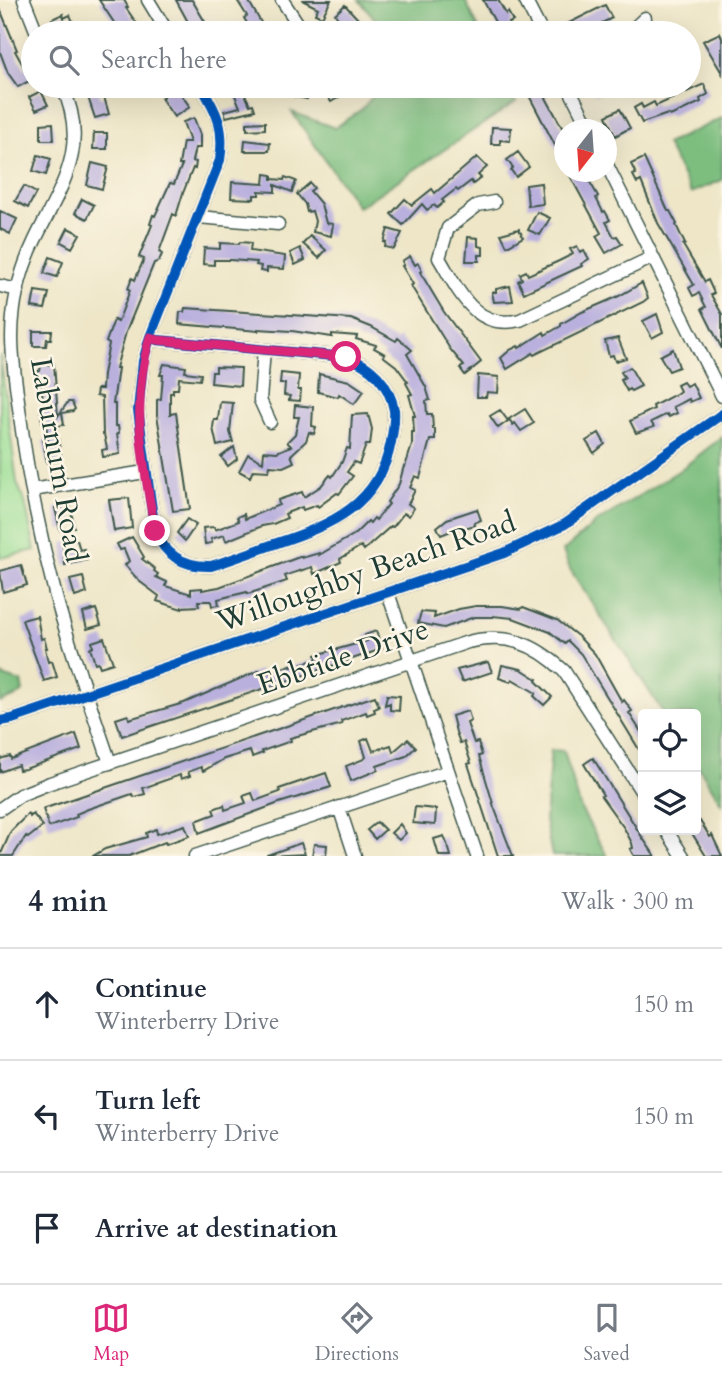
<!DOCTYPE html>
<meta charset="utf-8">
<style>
:root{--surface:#fff;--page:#f2f2f3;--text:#1f2937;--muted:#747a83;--line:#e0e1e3;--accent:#db2777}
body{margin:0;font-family:Cardo,serif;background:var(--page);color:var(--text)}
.controls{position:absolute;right:21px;bottom:21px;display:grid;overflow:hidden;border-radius:7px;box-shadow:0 7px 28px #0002}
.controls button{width:63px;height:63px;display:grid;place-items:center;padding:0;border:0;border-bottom:2px solid var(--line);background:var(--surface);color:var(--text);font:35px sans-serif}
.compass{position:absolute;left:554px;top:119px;width:63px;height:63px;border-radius:50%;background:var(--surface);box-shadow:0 7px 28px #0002;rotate:197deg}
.stop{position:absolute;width:21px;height:21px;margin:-16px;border:5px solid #db2777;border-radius:50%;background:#fff}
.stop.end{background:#db2777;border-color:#fff;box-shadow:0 2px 7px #0008}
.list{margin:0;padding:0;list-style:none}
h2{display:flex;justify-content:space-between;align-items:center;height:91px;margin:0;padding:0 28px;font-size:30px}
h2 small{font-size:23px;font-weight:400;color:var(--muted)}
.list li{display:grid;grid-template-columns:46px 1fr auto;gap:21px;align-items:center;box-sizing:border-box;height:112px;padding:0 28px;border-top:2px solid var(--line)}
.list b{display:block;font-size:26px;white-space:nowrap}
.list p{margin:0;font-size:23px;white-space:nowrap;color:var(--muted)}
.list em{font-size:23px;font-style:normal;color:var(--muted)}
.icon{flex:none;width:38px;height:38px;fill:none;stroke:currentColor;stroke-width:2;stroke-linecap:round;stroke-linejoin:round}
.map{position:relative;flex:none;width:722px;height:856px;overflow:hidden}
.search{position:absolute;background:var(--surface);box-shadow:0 7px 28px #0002;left:21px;right:21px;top:21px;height:77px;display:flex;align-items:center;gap:18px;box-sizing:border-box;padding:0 24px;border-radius:38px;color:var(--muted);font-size:26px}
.sheet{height:427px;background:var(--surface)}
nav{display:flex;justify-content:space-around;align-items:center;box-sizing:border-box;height:98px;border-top:2px solid var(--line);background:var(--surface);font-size:19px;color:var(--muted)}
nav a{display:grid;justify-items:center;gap:4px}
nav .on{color:var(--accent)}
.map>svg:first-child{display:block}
</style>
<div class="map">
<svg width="722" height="856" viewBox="0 0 722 856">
<rect width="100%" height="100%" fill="#fcf5e5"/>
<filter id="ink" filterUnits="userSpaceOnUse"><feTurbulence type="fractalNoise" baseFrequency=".0143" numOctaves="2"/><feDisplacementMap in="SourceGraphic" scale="14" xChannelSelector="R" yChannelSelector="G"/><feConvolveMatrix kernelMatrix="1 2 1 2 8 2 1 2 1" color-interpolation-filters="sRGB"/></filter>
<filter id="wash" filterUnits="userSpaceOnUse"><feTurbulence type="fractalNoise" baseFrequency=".00686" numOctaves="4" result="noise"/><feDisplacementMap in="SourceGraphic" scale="28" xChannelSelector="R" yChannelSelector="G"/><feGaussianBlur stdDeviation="1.57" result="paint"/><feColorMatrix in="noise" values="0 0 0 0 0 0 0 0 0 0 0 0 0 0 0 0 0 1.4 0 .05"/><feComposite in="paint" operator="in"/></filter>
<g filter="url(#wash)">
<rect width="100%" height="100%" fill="#eee6c7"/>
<path fill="#9cdf96" stroke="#5e8e65" stroke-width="2" d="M0 355 17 483 25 502 35 550 0 558Z"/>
<path fill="#7dbe7f" stroke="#4e7e5a" stroke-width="2" d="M359 0H465L481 33H387Z
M381 86H508L516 102 358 207 292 112 335 128 363 108Z
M722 118V180L691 193 666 144Z
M722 437V804L696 763V714H664L570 569 563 551 594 524 680 470Z
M0 675 21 682 23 691 17 696 0 702Z
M551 750 564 751 581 809 607 856H552L545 820Z"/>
<g id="blocks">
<path fill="#bab0de" d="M99 0H124L128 7 126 8 137 24 121 33Z
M176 0H192L208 27 205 29 208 33H194Z
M237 0H248L267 33H253L244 18 247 16Z
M302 0H331L322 17 315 14 318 8Z
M483 0H498L506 14 508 12 513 21 509 23 515 33H501Z
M345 5 358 19 346 30 335 14Z
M605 5 612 18 582 33H564L561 27Z
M0 9 17 50 15 51 25 69 27 68 33 79 18 87 8 73 0 52Z
M63 14 64 18 70 15 78 33H60L56 29 52 19Z
M720 33 722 38V73L703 41Z
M704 84 708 94 700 99 701 102 670 116 668 114 642 123 634 108 641 104 643 108 654 102 656 106Z
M86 86H97L100 98 104 97 109 114 95 118 88 97 91 96Z
M157 86H175L190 107 174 117 161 98 164 97Z
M231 86H241L250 105 253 104 255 110 226 117 224 111 240 107Z
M295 86H316L313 97 308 96 307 99 292 96Z
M329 86H344L348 92 331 102 323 89Z
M524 86 543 88 547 95 545 96 564 131V145L557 149Z
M590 86H614L595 95Z
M41 91 48 105 36 110 29 97Z
M620 109 630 128 615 136 606 116Z
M194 118 200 135V148H195L192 161 196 162 195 169 193 168 183 193 176 216 173 214 159 252 162 254 159 261 154 263 126 332 116 368H118L113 404H115V426H118L119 433 117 434 120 454 103 457 102 450 107 449 104 434H103L102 397 96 396 97 389H102L103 374 109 344 106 342 114 320 118 322 130 290 128 289 132 278 135 280 144 259 139 257 152 225 150 224 153 215 155 216 170 183 174 184 182 165H179L183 142H190L183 122Z
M265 122V129L247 130V123Z
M53 123 54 140H41V124Z
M492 127 511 128 510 141 500 140V144H491Z
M94 133H107V149H93Z
M245 140 270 143 269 151H244Z
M518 152 529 167 516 177 511 170 513 168 507 160Z
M38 155 51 159 46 175 33 171Z
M477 157 487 167 478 175 481 178 473 184 471 181 458 191 456 189 442 200 444 202 437 208 434 205 427 210 422 204 403 225 391 214 405 199 412 205 432 189 435 193Z
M644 158 668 211H670L677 224 676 225 685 244 683 245 705 282 708 280 714 293 711 295 722 314V349L702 309 706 307 699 293 693 296 689 288 694 285 658 223 641 181 637 183 633 175 636 174 631 164Z
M92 163 108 167 102 189 87 185Z
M568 172H584L598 196 596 198 603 212 605 211 610 220 606 222 614 237 617 236 622 244 606 253 596 236 601 233Z
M265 174 272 175V179L284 180 285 177 296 181 292 192 275 185V192L259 191V195H254V199L231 198 232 182 264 184Z
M310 183 314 188 310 191 321 204 326 223 333 224 331 236 313 232 315 221 312 211 307 212 305 204 297 194Z
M541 183 543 204 528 206 526 185Z
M24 186 36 193 28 208 15 201Z
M82 199 94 205 87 219 75 213Z
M0 211 17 219 10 234 0 229Z
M537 212 550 218 540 235 528 230Z
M68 228 80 234 72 248 61 242Z
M388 229 402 233 394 249 385 247 386 242H384Z
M519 229 523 237 507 246 501 234Z
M310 236 326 250 319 258 303 244Z
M468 237 478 238V246L483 247V255H479V261H466Z
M240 242 251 243 250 251 285 256 284 269 267 268V272L260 271 261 266 256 265 257 262 230 260H214V265L203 264 204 248 220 249V243L239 244Z
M577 246 580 252 584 250 589 259 581 264 582 266 524 293 518 281 522 279 520 274 526 271 528 275 559 261 573 254 570 249Z
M300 248 305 260 295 265 290 253Z
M410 256 415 265 418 263 422 271 420 272 444 312 481 362 465 375 460 368 464 366 450 349 411 286 413 284 402 266 404 265 402 261Z
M50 257 63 262 57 277 44 273Z
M642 283 648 298 643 302 534 355 533 353 507 369 501 358 510 350 518 346 519 348 544 332 545 335 561 326V324L582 312 619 296Z
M510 286 513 301 494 302 492 292H496V289Z
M35 291 49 293 45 309 32 307Z
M185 308 351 319 371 327 396 341 398 338 412 350 407 354 426 387 430 400 426 401 427 414H432L433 429H435V440H430L420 478 415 476 410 488 415 490 408 504 414 508 409 516 404 513 393 527 391 526 364 550 361 546 340 559 341 562 314 574 312 567 290 574 285 576 287 581 248 594 247 592 218 599 219 605 212 606 211 601H198L199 606 182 607V609L157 601 159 596 139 581 125 565 129 561 124 549 120 550 117 544 132 537 144 557 142 559 155 569 154 571 158 574 156 577 167 582 165 586 191 594V589L202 588V590L219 587 302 556V558L319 553V555L355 534 368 521 370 523 374 518 376 520 389 504 387 502 399 484 404 466 405 467 412 445V432H414L413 416H415L409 395 412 394 406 383 408 382 396 366 383 356 385 354 374 348 376 345 356 339 357 336 332 334V337L292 331 258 329V331L179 324 180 312H184Z
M657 314 663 332 652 338 643 321Z
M33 331H52L51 339H47L46 346H33Z
M618 338 626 358 615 361 613 355 609 356 605 341Z
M673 349 679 367 669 371 660 356Z
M54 364 58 416 68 402H72L75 409 73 411 62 413 64 425 56 426 62 460 47 463 43 440H48L46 422H42L40 408 43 407 44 401 37 371H40L41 365Z
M164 364 186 367 185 372 201 374 200 380 179 378 178 389H173V393H170V414L176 413 190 509 173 511 157 415V400L161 399 163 375H160Z
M216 367 241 368 240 386 211 383 212 372H216Z
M630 367 641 386 631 391 629 389 627 391 621 380 625 378 621 372Z
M281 373 299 375 298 390H301L300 401 289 400 290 396 284 395 285 384H280Z
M319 374 349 381 364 391 354 404 339 394 338 397 318 392Z
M478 375 499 377 498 393 487 392 486 397H477Z
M683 382 686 386 692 383 699 398 690 402 689 399 673 407 677 413 669 417 667 414 651 422 654 427 636 433 630 421 654 409 653 406 676 394 680 391 677 385Z
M220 402 233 403 230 432 233 442 217 446 213 428 214 420H218Z
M295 405 313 407 312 426 316 427 314 434 309 432 306 441 291 455 294 462 283 467 270 466 269 471 253 470 250 477 239 471 248 454 263 462 264 451 277 452 291 446 287 442 295 434 299 417H294Z
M525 409 534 423 521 431 515 423 513 425 509 419Z
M500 410 508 421 498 428 490 416Z
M368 414 372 429 370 445H366L359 464 354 462 347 472 353 476 339 494 337 493 318 507 317 505 303 510 302 507 289 512 285 514 287 518 273 524 262 526 226 541 224 535 211 539 212 543 205 544 203 528 214 527 215 530 239 521 237 517 244 514 245 519 279 505 278 500 302 492 304 497 321 486 330 475 332 477 342 462 347 448 350 449 352 415Z
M599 433 605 444 594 453 586 441Z
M234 447 237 459 228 466 221 457Z
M129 498 132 528 114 531 109 500Z
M70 505 74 527 60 530 55 508Z
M477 509 481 520 474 523 475 525 461 529V527L441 535 437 527 447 519Z
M187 519 196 525 185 541 177 533Z
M77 540 80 550 84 549 87 560 65 565 63 543Z
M21 565 27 585 3 592 0 571Z
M83 577 87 593 75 597 70 580Z
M476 606H502L521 609 523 607 557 620 579 637 595 654 622 702 624 700 632 711 629 713 643 735V756L581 654 568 641 565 644 550 632 513 618 493 616V617H474L444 628 418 623 421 612 435 613 434 618 459 609Z
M96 609 101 625 87 629 83 613Z
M37 616 41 639 44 638 47 648H45L48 662 52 661 57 677 44 681 22 620Z
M376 631 382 649 122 736 116 719 128 715 129 719 184 703 260 670 262 675 291 665V667L317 659 316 655 367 641 365 635Z
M104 638 113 663 100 667 98 662 95 663 90 648 93 647 92 642Z
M488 662 492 672 462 682 457 670Z
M502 665 521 669 537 679 536 681 552 697 544 705 534 696 536 693 512 679 511 682 499 678Z
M387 695 400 696 399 711 390 710V703L385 705Z
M375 696 379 707 374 709 375 712 367 715 366 712 341 721 342 724 290 738 291 741 262 751 263 753 252 757 250 751 224 759 203 771 201 767 188 772 190 776 181 779 180 775 143 788 145 794 134 797 132 794 88 809 76 814 77 817 49 827 43 809Z
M468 711 471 721 467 723 474 743 478 742 482 755 479 756 494 807 513 856H498L468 764 471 763 464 742 460 743 456 732 452 716Z
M76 734 81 749 25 769 19 770 18 765 0 772V759L10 756 11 759Z
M368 738 373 751 391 745 393 752 408 739 416 747 406 756 377 766 378 770 351 781 346 766 364 759 366 757 361 741Z
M593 758 642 837 655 856H634L630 849 633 848 632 843 624 828 601 796 603 795 584 764Z
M326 773 331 787 279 803 199 833 196 821 215 814 213 809 224 805 225 810 246 803 243 796 252 793 255 801 280 792 279 789Z
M415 807 436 809 435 825 413 823Z
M28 814 30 817 33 814 43 826 28 838 26 836 13 856H0L11 831Z
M700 821 710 837 712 835 722 856H706L690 830H696V824Z
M377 822 385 830 375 839 367 830Z
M400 824 406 833 399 840 391 833Z
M185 825 189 836 166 844 165 842 129 856H93L105 849 147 837 146 833 156 829 157 834Z
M444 836 449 849 451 856H439L434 839Z
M301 843 305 854 267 856V855Z
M314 844 327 845 326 856H312Z"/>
</g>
</g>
<g filter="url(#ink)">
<use href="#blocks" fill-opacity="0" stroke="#3e564a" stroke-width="2"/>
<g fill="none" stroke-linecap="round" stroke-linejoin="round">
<g stroke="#3e564a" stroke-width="15">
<path id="minor" d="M24 0 37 33
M148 0 168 33
M282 0 304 33
M525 0 542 33
M629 33 645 18
M62 86C91 147 61 186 35 240 21 269 12 303 12 337 12 363 17 390 20 416 28 477 40 537 56 597 71 653 92 708 110 763
M568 86 590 130
M606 163 722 396
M494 202 478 205 448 228 439 258C459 291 475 331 520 320L653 257
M198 217 278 224
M0 286 18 290
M150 337 157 340 346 357C371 365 389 383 394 410 395 420 393 431 391 442 379 505 331 525 277 543 255 551 233 559 211 566 184 567 165 555 155 531L138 410 143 361 150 337 220 160C225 128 217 112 201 86
M264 350 260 400 270 422
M32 490 145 472
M388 593 477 856
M0 721 12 719 504 553 565 524 722 414
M339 807 355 856
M0 809 20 795 50 783 468 642C508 633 534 643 564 671L643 794
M666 830 683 856
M195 856 448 771"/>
</g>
<use href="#minor" stroke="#fff" stroke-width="12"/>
<g stroke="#fcf5e5" stroke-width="15">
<path id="cycleway" d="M150 337 157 340 346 357C371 365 389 383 394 410 395 420 393 431 391 442 379 505 331 525 277 543 255 551 233 559 211 566 184 567 165 555 155 531L138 410 143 361 150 337 220 160C225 128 217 112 201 86
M0 721 12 719 504 553 565 524 722 414"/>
</g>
<use href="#cycleway" stroke="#0057b8" stroke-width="10"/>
</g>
</g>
<g fill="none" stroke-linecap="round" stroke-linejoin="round" filter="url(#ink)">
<path stroke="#db2777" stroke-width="9" d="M155 531C143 461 130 407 150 337L157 340 346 357"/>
</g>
<g text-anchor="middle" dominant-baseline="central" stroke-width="5" stroke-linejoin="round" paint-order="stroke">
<g font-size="30" fill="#1f3d34" stroke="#fcf5e5">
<text transform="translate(58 460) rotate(80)">Laburnum Road</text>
<text transform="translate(366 572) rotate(-19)">Willoughby Beach Road</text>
<text transform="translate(343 657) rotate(-19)">Ebbtide Drive</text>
</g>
</g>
</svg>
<div class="controls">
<button><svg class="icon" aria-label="locate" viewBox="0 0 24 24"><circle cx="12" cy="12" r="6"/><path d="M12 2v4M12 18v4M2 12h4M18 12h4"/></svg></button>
<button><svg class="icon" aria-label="layers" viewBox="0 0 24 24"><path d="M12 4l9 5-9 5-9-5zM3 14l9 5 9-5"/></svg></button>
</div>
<svg class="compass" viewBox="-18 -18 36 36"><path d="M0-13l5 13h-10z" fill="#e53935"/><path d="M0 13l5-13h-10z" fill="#747a83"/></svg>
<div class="stop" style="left:346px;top:357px"></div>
<div class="stop end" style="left:155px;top:531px"></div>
<div class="search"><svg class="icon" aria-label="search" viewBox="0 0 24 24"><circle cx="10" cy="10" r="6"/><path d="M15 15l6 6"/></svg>Search here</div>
</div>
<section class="sheet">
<h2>4 min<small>Walk · 300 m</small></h2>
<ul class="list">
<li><svg class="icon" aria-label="ahead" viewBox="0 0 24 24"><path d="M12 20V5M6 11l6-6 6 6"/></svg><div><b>Continue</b><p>Winterberry Drive</p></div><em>150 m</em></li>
<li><svg class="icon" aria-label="left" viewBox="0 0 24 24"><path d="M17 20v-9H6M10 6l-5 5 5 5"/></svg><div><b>Turn left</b><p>Winterberry Drive</p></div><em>150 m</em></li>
<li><svg class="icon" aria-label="arrive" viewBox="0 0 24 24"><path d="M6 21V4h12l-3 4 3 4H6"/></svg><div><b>Arrive at destination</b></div></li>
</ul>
</section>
<nav>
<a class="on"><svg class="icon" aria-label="map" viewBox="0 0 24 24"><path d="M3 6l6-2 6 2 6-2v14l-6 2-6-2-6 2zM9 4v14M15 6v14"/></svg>Map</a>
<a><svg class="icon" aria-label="directions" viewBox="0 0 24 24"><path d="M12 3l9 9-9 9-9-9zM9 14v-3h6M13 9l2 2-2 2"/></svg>Directions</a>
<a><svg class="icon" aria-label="saved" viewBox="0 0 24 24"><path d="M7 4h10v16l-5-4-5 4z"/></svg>Saved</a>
</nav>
